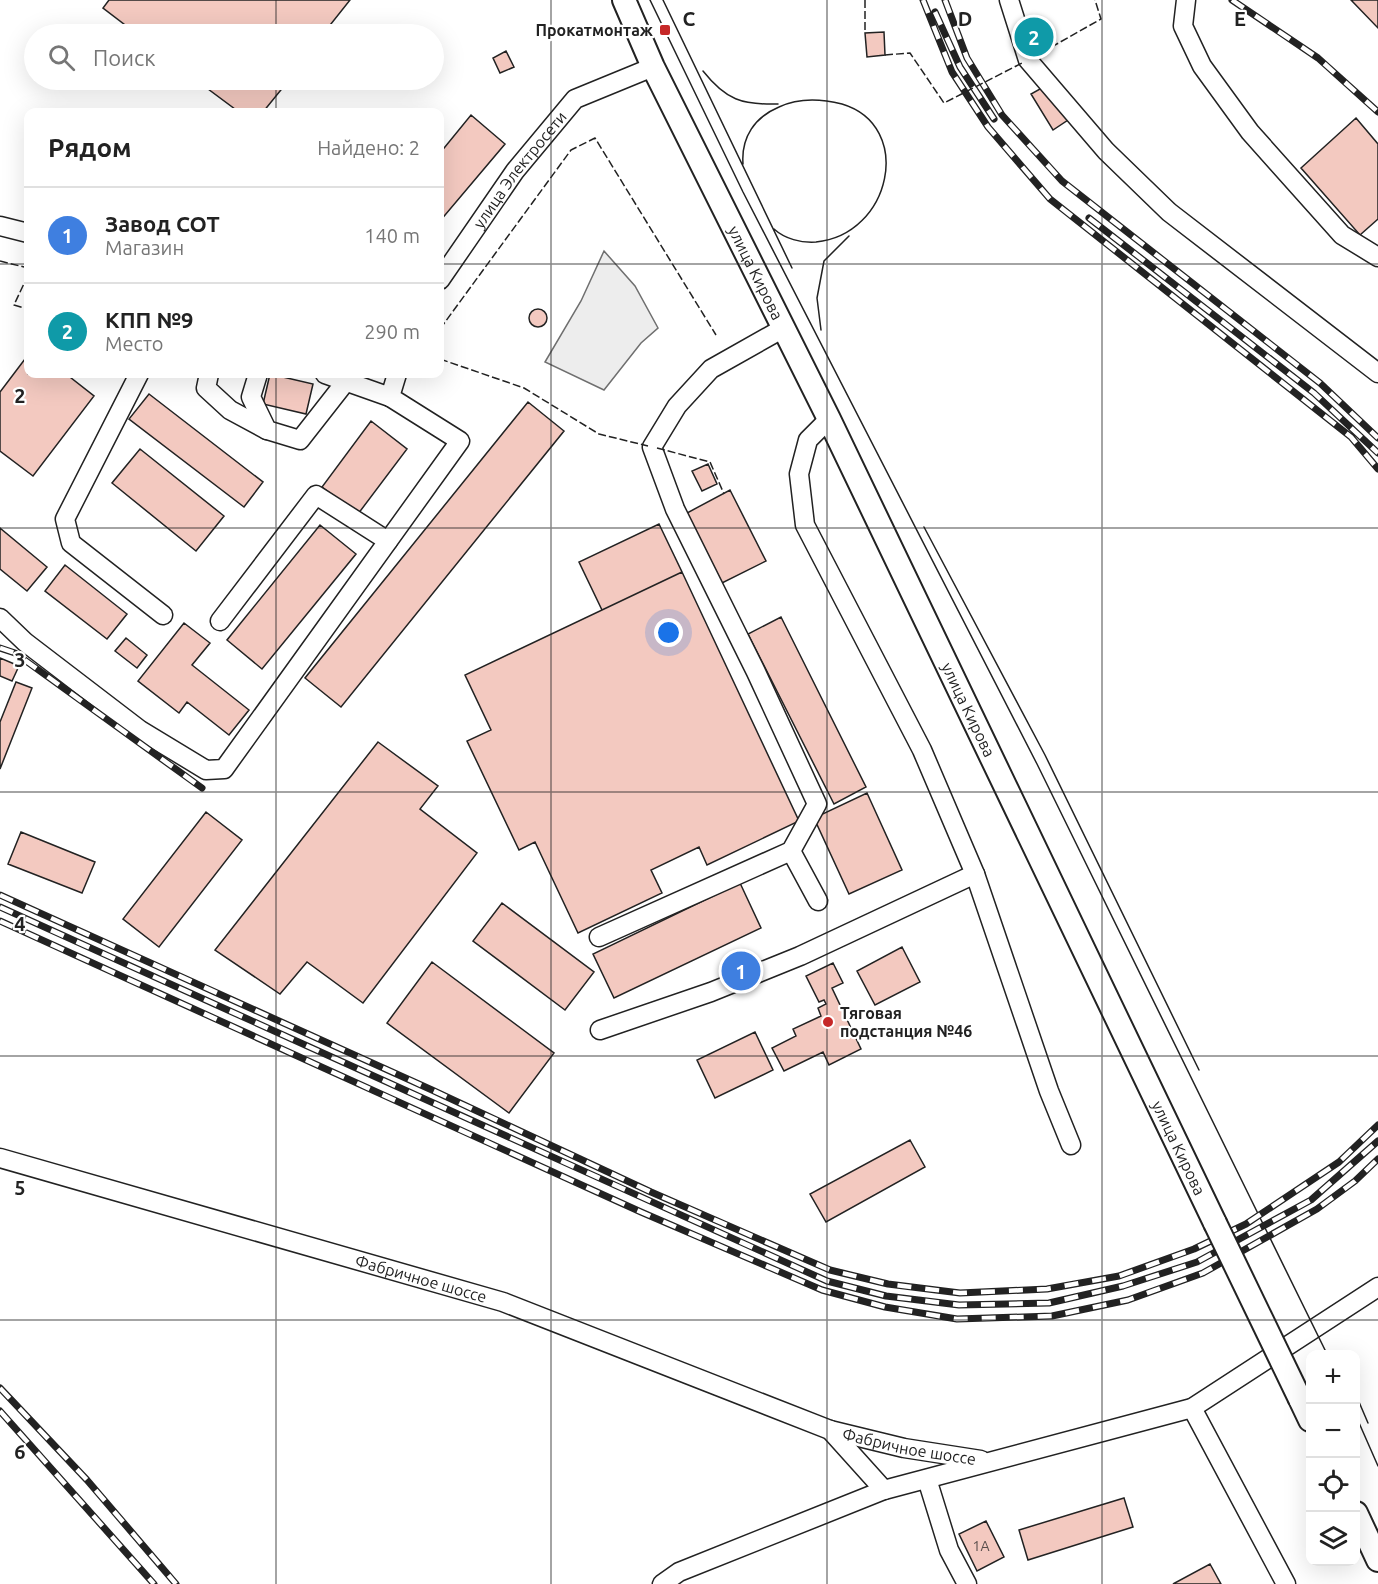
<!DOCTYPE html>
<html lang="ru">
<meta charset="utf-8">
<style>
:root{--surface:#fff;--page:#f2f2f2;--text:#222;--muted:#767676;--line:#e0e0e0;--accent:#111827}
body{margin:0;font-family:Ubuntu,sans-serif;background:var(--page);color:var(--text)}
.controls{position:absolute;right:18px;bottom:18px;display:grid;overflow:hidden;border-radius:12px;box-shadow:0 6px 24px #0002}
.controls button{width:54px;height:54px;display:grid;place-items:center;padding:0;border:0;border-bottom:2px solid var(--line);background:var(--surface);color:var(--text);font:30px sans-serif}
.you{position:absolute;left:669px;top:633px;width:21px;height:21px;margin:-15px;border:4px solid #fff;border-radius:50%;background:#1a73e8;box-shadow:0 0 0 9px #1a73e833}
.badge{display:grid;place-items:center;width:39px;height:39px;border-radius:50%;background:var(--accent);color:#fff;font-size:20px;font-weight:700}
.pin{position:absolute;translate:-50% -50%;border:3px solid #fff;box-shadow:0 2px 6px #0006}
.list{margin:0;padding:0;list-style:none}
h2{display:flex;justify-content:space-between;align-items:center;height:78px;margin:0;padding:0 24px;font-size:26px}
h2 small{font-size:20px;font-weight:400;color:var(--muted)}
.list li{display:grid;grid-template-columns:39px 1fr auto;gap:18px;align-items:center;box-sizing:border-box;height:96px;padding:0 24px;border-top:2px solid var(--line)}
.list b{display:block;font-size:22px;white-space:nowrap}
.list p{margin:0;font-size:20px;white-space:nowrap;color:var(--muted)}
.list em{font-size:20px;font-style:normal;color:var(--muted)}
.icon{flex:none;width:33px;height:33px;fill:none;stroke:currentColor;stroke-width:2;stroke-linecap:round;stroke-linejoin:round}
.map{position:relative;flex:none;width:1378px;height:1584px;overflow:hidden}
.search{position:absolute;background:var(--surface);box-shadow:0 6px 24px #0002;left:24px;top:24px;width:420px;height:66px;display:flex;align-items:center;gap:15px;box-sizing:border-box;padding:0 21px;border-radius:33px;color:var(--muted);font-size:22px}
.panel{position:absolute;background:var(--surface);box-shadow:0 6px 24px #0002;left:24px;top:108px;width:420px;height:270px;border-radius:12px}
.map>svg:first-child{display:block}
</style>
<div class="map">
<svg width="1378" height="1584" viewBox="0 0 1378 1584">
<rect width="100%" height="100%" fill="#fff"/>
<path fill="#ededed" stroke="#6f6f6f" stroke-width="1.5" d="M604 251 635 286 658 328 641 343 604 390 545 362 581 301Z"/>
<path fill="#f3c9c0" stroke="#222" stroke-width="1.5" d="M109 0H350L323 34H137L103 8Z
M1351 0H1378V28Z
M1038 28 1043 40 1030 46 1024 34Z
M884 32 885 55 867 57 865 33Z
M506 51 514 67 500 73 493 58Z
M196 80H289L263 112H239Z
M1047 85 1068 120 1053 130 1031 94Z
M471 115 505 144 440 221V153Z
M1356 118 1378 144V219L1360 235 1301 168Z
M529 318a9 9 0 1 1 18 0a9 9 0 1 1-18 0Z
M28 355V374H66L94 396 33 476 0 451V392Z
M270 374 313 384 306 414 263 404Z
M149 394 263 482 244 507 129 419Z
M528 402 564 431 341 707 305 678Z
M371 421 407 449 358 514 322 487Z
M140 449 224 516 196 551 112 483Z
M708 464 717 484 702 491 692 471Z
M730 490 766 561 722 583 687 513Z
M659 524 682 572 602 610 579 562Z
M320 525 356 554 262 669 227 640Z
M0 528 47 567 27 591 0 569Z
M65 565 127 614 107 639 45 591Z
M682 572 799 821 707 865 699 847 651 870 662 893 578 933 535 842 519 850 467 741 491 730 465 675Z
M781 617 866 787 834 804 748 634Z
M184 623 210 643 192 665 249 710 229 735 187 702 179 713 138 681Z
M126 638 147 655 137 668 115 651Z
M0 658 19 666 12 681 0 676Z
M16 682 32 688 0 769V722Z
M378 742 438 786 420 809 477 853 363 1003 307 962 280 994 215 950Z
M867 793 902 870 849 894 814 818Z
M206 812 242 840 159 947 123 919Z
M21 832 95 862 82 893 8 864Z
M740 883 761 928 614 998 593 954Z
M502 903 594 972 565 1010 473 941Z
M902 947 920 982 875 1005 857 971Z
M432 962 554 1053 509 1113 387 1023Z
M833 963 843 983 832 988 861 1049 829 1065 823 1052 784 1071 772 1048 796 1036 793 1029 821 1016 818 1008 826 1004 824 1000 819 1002 806 976Z
M755 1032 773 1070 715 1098 697 1060Z
M910 1140 925 1167 826 1222 810 1194Z
M1124 1498 1133 1527 1028 1560 1019 1530Z
M986 1521 1004 1557 977 1571 959 1534Z
M1210 1564 1221 1584H1173Z"/>
<g fill="none" stroke-linecap="round" stroke-linejoin="round">
<g stroke="#222" stroke-width="21">
<g id="minor">
<path d="M1009 0 1028 60 1106 151 1169 212 1378 373"/>
<path d="M1186 0 1183 26 1202 66 1250 132 1342 235 1378 257"/>
<path d="M0 226 28 233"/>
<path id="s1" d="M440 280 515 171 575 99 653 67"/>
<path d="M139 374 65 519 71 543 163 615"/>
<path d="M209 374 206 388 230 410 267 430"/>
<path d="M258 374 251 397 267 430 300 440 347 380"/>
<path d="M325 374 390 397"/>
<path d="M829 419 808 440 799 474 805 525 922 750 975 874 1049 1091 1071 1145"/>
<path d="M0 618 25 642 140 730 206 770 224 769 460 441 390 397 397 374"/>
<path d="M220 621 316 495 388 541"/>
<path d="M791 851 818 901"/>
<path d="M599 937 791 851 817 804 756 672 675 509 652 447 677 406 711 369 782 329"/>
<path d="M600 1030 711 992 800 956 975 874"/>
<path id="s2" d="M0 1158 503 1302 830 1430 884 1490"/>
<path d="M1192 1408 1286 1584"/>
<path id="s3" d="M830 1430 904 1448 981 1460"/>
<path d="M927 1479 949 1550 967 1584"/>
<path d="M662 1584 679 1572 884 1490 1192 1408 1378 1287"/>
</g>
</g>
<g stroke="#222" stroke-width="26">
<g id="major">
<path id="s4" d="M624 0 653 67 829 419 1215 1223"/>
<path d="M1300 1399 1310 1420"/>
<path d="M1356 1513 1378 1560"/>
</g>
</g>
<use href="#minor" stroke="#fff" stroke-width="18"/>
<use href="#major" stroke="#fff" stroke-width="22"/>
<path stroke="#222" stroke-width="1.5" d="M650 0 743 192 1037 764 1327 1354
M663 0 792 268
M703 71C726 100 742 105 778 104
M743 164C741 137 755 117 779 107 798 98 822 99 842 104 915 126 891 235 816 242 801 243 785 239 774 229
M821 330 817 298 824 261 849 236
M924 527 1045 755 1199 1070
M1356 1395 1368 1423
M1356 1416 1378 1466"/>
<g stroke="#222" stroke-width="7">
<path id="rail" d="M923 0 952 72 988 127 1050 199 1351 437 1378 469
M945 0 967 58 1002 115 1062 181 1320 383 1378 438
M1232 0 1318 58 1378 112
M935 12 960 67 994 119
M1089 218 1314 393 1378 453
M0 648 15 653 202 788
M0 895 432 1090 651 1192 830 1270 888 1284 960 1293 1047 1289 1119 1276 1194 1249 1246 1224 1339 1162 1378 1125
M0 907 827 1281 886 1296 959 1305 1049 1303 1123 1286 1197 1262 1311 1200 1378 1141
M0 921 641 1212 822 1290 885 1307 957 1319 1052 1316 1128 1300 1203 1273 1317 1209 1355 1181 1378 1159
M0 1388 87 1480 176 1584
M0 1411 154 1584"/>
</g>
<use href="#rail" stroke="#fff" stroke-width="4.5" stroke-dasharray="14" stroke-linecap="butt"/>
<g stroke="#222" stroke-width="26" stroke-linecap="butt">
<path id="major-bridge" d="M1215 1223 1300 1399"/>
</g>
<use href="#major-bridge" stroke="#fff" stroke-width="22"/>
<path stroke="#222" stroke-width="1.5" stroke-dasharray="8 3" stroke-linecap="butt" d="M865 0V33
M885 55 910 53 944 103 1024 62
M1032 58 1101 19 1095 0
M0 261 28 268
M28 275 14 305 28 309
M440 329 571 150 595 138 716 335
M440 359 524 388 599 434 648 446
M657 448 710 462 724 494"/>
</g>
<path fill="none" stroke="#222" stroke-width="1.5" stroke-opacity="0.55" d="M276 0V34M551 0V1584M827 0V1584M1102 0V1584M276 80V112M0 264H28M440 264H1378M276 374V1584M0 528H1378M0 792H1378M0 1056H1378M0 1320H1378"/>
<g fill="#c62828" stroke="#fff" stroke-width="2">
<rect x="659" y="24" width="12" height="12" rx="3"/>
<circle cx="828" cy="1022" r="6"/>
</g>
<g text-anchor="middle" dominant-baseline="central" stroke-width="4.5" stroke-linejoin="round" paint-order="stroke">
<g font-size="14" fill="#564c4a">
<text x="981" y="1546">1А</text>
</g>
<g font-size="16" font-weight="bold" fill="#222" stroke="#fff" text-anchor="end">
<text x="653" y="30">Прокатмонтаж</text>
<text x="840" y="1013" text-anchor="start">Тяговая<tspan x="840" dy="18">подстанция №46</tspan></text>
</g>
<g font-size="16" fill="#222" stroke="#fff">
<text stroke="none"><textPath href="#s1" startOffset="136">улица Электросети</textPath></text>
<text stroke="none"><textPath href="#s4" startOffset="303">улица Кирова</textPath></text>
<text stroke="none"><textPath href="#s4" startOffset="789">улица Кирова</textPath></text>
<text stroke="none"><textPath href="#s4" startOffset="1275">улица Кирова</textPath></text>
<text stroke="none"><textPath href="#s2" startOffset="438">Фабричное шоссе</textPath></text>
<text stroke="none"><textPath href="#s3" startOffset="81">Фабричное шоссе</textPath></text>
</g>
</g>
<g font-size="20" text-anchor="middle" font-weight="bold" fill="#222" stroke="#fff" stroke-width="4.5" stroke-linejoin="round" paint-order="stroke">
<text x="689" y="26">C</text>
<text x="965" y="26">D</text>
<text x="1240" y="26">E</text>
<text x="20" y="403">2</text>
<text x="20" y="667">3</text>
<text x="20" y="931">4</text>
<text x="20" y="1195">5</text>
<text x="20" y="1459">6</text>
</g>
</svg>
<div class="controls">
<button>+</button>
<button>−</button>
<button><svg class="icon" aria-label="locate" viewBox="0 0 24 24"><circle cx="12" cy="12" r="6"/><path d="M12 2v4M12 18v4M2 12h4M18 12h4"/></svg></button>
<button><svg class="icon" aria-label="layers" viewBox="0 0 24 24"><path d="M12 4l9 5-9 5-9-5zM3 14l9 5 9-5"/></svg></button>
</div>
<div class="you"></div>
<div class="pin badge" style="left:741px;top:971px;background:#3f7fe0">1</div>
<div class="pin badge" style="left:1034px;top:37px;background:#0f9aa8">2</div>
<div class="search"><svg class="icon" aria-label="search" viewBox="0 0 24 24"><circle cx="10" cy="10" r="6"/><path d="M15 15l6 6"/></svg>Поиск</div>
<section class="panel">
<h2>Рядом<small>Найдено: 2</small></h2>
<ul class="list">
<li><span class="badge" style="background:#3f7fe0">1</span><div><b>Завод СОТ</b><p>Магазин</p></div><em>140 m</em></li>
<li><span class="badge" style="background:#0f9aa8">2</span><div><b>КПП №9</b><p>Место</p></div><em>290 m</em></li>
</ul>
</section>
</div>
